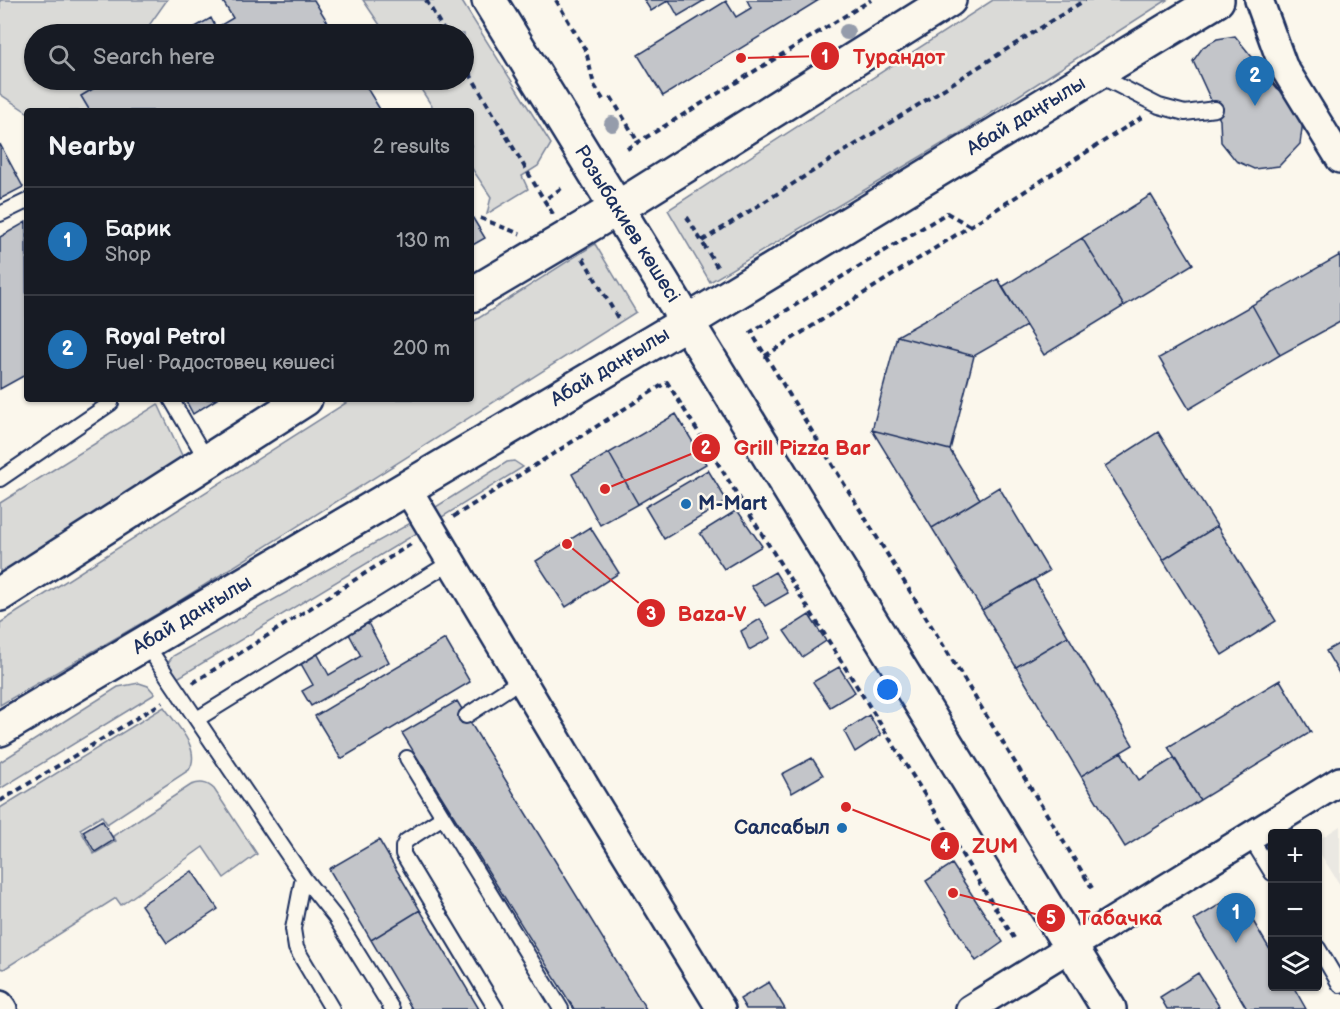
<!DOCTYPE html>
<meta charset="utf-8">
<style>
:root{--surface:#171b24;--page:#242831;--text:#f1f3f6;--muted:#9ea1a6;--line:#363941;--accent:#1f6fb2}
body{margin:0;font-family:"Balsamiq Sans",sans-serif;background:var(--page);color:var(--text)}
.controls{position:absolute;right:18px;bottom:18px;display:grid;overflow:hidden;border-radius:6px;box-shadow:0 2px 4px #0004}
.controls button{width:54px;height:54px;display:grid;place-items:center;padding:0;border:0;border-bottom:2px solid var(--line);background:var(--surface);color:var(--text);font:30px sans-serif}
.you{position:absolute;left:888px;top:690px;width:21px;height:21px;margin:-15px;border:4px solid #fff;border-radius:50%;background:#1a73e8;box-shadow:0 0 0 9px #1a73e833}
.badge{display:grid;place-items:center;width:39px;height:39px;border-radius:50%;background:var(--accent);color:#fff;font-size:20px;font-weight:700}
.pin{position:absolute;translate:-50% -50px;filter:drop-shadow(0 2px 3px #0008)}
.pin::after{content:'';position:absolute;top:32px;width:21px;height:18px;background:inherit;clip-path:polygon(0 0,100% 0,50% 100%)}
.list{margin:0;padding:0;list-style:none}
h2{display:flex;justify-content:space-between;align-items:center;height:78px;margin:0;padding:0 24px;font-size:26px}
h2 small{font-size:20px;font-weight:400;color:var(--muted)}
.list li{display:grid;grid-template-columns:39px 1fr auto;gap:18px;align-items:center;box-sizing:border-box;height:108px;padding:0 24px;border-top:2px solid var(--line)}
.list b{display:block;font-size:22px;white-space:nowrap}
.list p{margin:0;font-size:20px;white-space:nowrap;color:var(--muted)}
.list em{font-size:20px;font-style:normal;color:var(--muted)}
.icon{flex:none;width:33px;height:33px;fill:none;stroke:currentColor;stroke-width:2;stroke-linecap:round;stroke-linejoin:round}
.map{position:relative;flex:none;width:1340px;height:1009px;overflow:hidden}
.search{position:absolute;background:var(--surface);box-shadow:0 2px 4px #0004;left:24px;top:24px;width:450px;height:66px;display:flex;align-items:center;gap:15px;box-sizing:border-box;padding:0 21px;border-radius:33px;color:var(--muted);font-size:22px}
.panel{position:absolute;background:var(--surface);box-shadow:0 2px 4px #0004;left:24px;top:108px;width:450px;height:294px;border-radius:6px}
.map>svg:first-child{display:block}
</style>
<div class="map">
<svg width="1340" height="1009" viewBox="0 0 1340 1009">
<rect width="100%" height="100%" fill="#fbf7ec"/>
<filter id="ink" filterUnits="userSpaceOnUse"><feTurbulence type="fractalNoise" baseFrequency=".0167" numOctaves="2"/><feDisplacementMap in="SourceGraphic" scale="12" xChannelSelector="R" yChannelSelector="G"/><feConvolveMatrix kernelMatrix="1 2 1 2 8 2 1 2 1" color-interpolation-filters="sRGB"/></filter>
<g filter="url(#ink)">
<path fill="#eae8e2" d="M1340 826V885L1318 850V840Z"/>
<path fill="#dadad7" stroke="#7a849a" stroke-width="1.5" d="M0 0H167L143 34H34V80H104L105 81 81 96 90 111 27 112 0 94Z
M363 0H461L551 144 538 166 522 176 528 189 487 214 491 197 471 167V111H435L415 80H464V34H386Z
M993 0H1167L962 132 710 282 668 210Z
M595 244 636 312 173 605 0 705V623L352 399H471V323Z
M158 404 186 464 0 587V503Z
M514 461 523 467 434 522 428 512 507 462Z
M416 520 422 530 166 685 164 668 173 656Z
M139 683 148 686 155 694 0 789V762L118 687Z
M164 707C176 724 202 749 189 770L107 824 102 816 80 829 94 854 116 841 113 836 191 785C200 782 207 782 214 789L257 854 224 878 203 847 121 905 116 898 4 969 0 968V808Z"/>
<path fill="#c3c5c9" stroke="#1b2f5e" stroke-width="1.5" d="M222 0H314L335 34H183L211 18 216 28 233 18Z
M644 0H705L678 16 669 0 651 11Z
M747 0H819L663 96 638 55 726 1 736 17 751 8Z
M1235 36 1277 88 1295 102 1303 121 1300 144 1279 166 1254 169 1236 161 1221 142 1220 120 1193 61 1203 47 1217 39Z
M108 80H362L381 111H90L81 96Z
M0 144 23 187 0 199Z
M1151 195 1193 264 1124 306 1082 238Z
M471 215 485 238 471 246Z
M26 222 27 374 0 389V237Z
M1082 238 1124 306 1044 355 1002 287Z
M1340 255V322L1280 355 1252 305Z
M998 279 1026 326 974 356 897 336Z
M1252 305 1280 355 1189 409 1159 358Z
M897 336 974 356 950 450 872 430Z
M185 399H217L193 414Z
M676 414 706 464 638 504 609 453Z
M872 430 950 450 980 499 932 528Z
M1158 432 1217 526 1163 560 1105 466Z
M609 453 638 504 600 525 572 474Z
M708 470 727 501 664 539 645 507Z
M999 487 1049 571 982 610 932 528Z
M737 510 762 546 724 569 700 533Z
M1217 526 1276 621 1222 655 1163 560Z
M590 527 619 573 566 607 536 561Z
M775 572 788 593 765 606 751 586Z
M1034 579 1068 636 1016 667 982 610Z
M809 615 826 641 802 657 784 631Z
M760 619 771 638 749 650 741 631Z
M368 623 389 662 311 706 302 691 313 685 300 662 317 653 329 675 361 656 349 634Z
M1068 636 1133 745 1081 776 1016 667Z
M445 639 470 682 341 759 315 716Z
M1340 643V675L1326 651Z
M839 667 855 692 830 707 813 682Z
M1280 680 1311 732 1200 800 1168 747Z
M457 701 646 1009H574L402 733Z
M869 715 881 735 855 752 844 731Z
M1121 752 1139 780 1174 758 1200 800 1125 847 1081 776Z
M812 758 823 775 792 793 782 774Z
M102 820 114 840 95 852 83 831Z
M379 840 420 910 371 940 329 869Z
M952 864 1003 942 976 961 926 881Z
M192 871 218 909 167 943 141 905Z
M1237 894 1272 953V986H1293L1306 1009H1247L1194 920Z
M420 910 479 1009H412L371 940Z
M1198 973 1219 1006 1214 1009H1167L1160 997Z
M769 982 785 1009H746L740 999Z"/>
<g fill="none" stroke-linecap="round" stroke-linejoin="round">
<g stroke="#1b2f5e" stroke-width="18">
<path id="lane" d="M1098 75 1159 106 1185 113 1215 109
M0 214 27 201
M171 399 208 462
M0 479 111 403
M145 643 303 877 293 929 296 948 332 1009
M466 716 521 680
M197 719 451 562
M407 758 561 1009
M443 817 406 841 403 847V854L496 1009
M1250 837 1272 873
M303 877 335 917 392 1009
M1318 948 1340 985"/>
</g>
<g stroke="#1b2f5e" stroke-width="32">
<path id="street" d="M1259 0 1283 66 1340 159
M407 488 589 793 721 1009
M0 1005 3 1009
M970 1009 1340 781"/>
</g>
<g stroke="#1b2f5e" stroke-width="38">
<path id="secondary" d="M489 0 1109 1009
M471 295 616 209 949 0
M0 594 305 399
M0 729 687 322 1217 0"/>
</g>
<path stroke="#1b2f5e" stroke-width="4" stroke-dasharray="6 4.5" stroke-linecap="butt" d="M426 0 446 34
M556 0 586 51 594 85 604 101
M464 64 544 200
M611 97 638 142
M627 149 871 0
M553 214 544 200 562 188
M687 217 719 270
M480 218 520 234
M970 226 947 213 751 332 1092 888
M702 241 1085 0
M583 258 619 320
M765 356 1142 117
M453 517 667 382 1014 938
M193 683 411 544
M0 801 163 702"/>
<use href="#lane" stroke="#fbf7ec" stroke-width="14"/>
<use href="#street" stroke="#fbf7ec" stroke-width="27"/>
<use href="#secondary" stroke="#fbf7ec" stroke-width="33"/>
</g>
<g fill="#959cab">
<circle cx="847" cy="32" r="8"/>
<circle cx="612" cy="124" r="8"/>
</g>
</g>
<g fill="#1f6fb2" stroke="#fbf7ec" stroke-width="2">
<circle cx="686" cy="504" r="6"/>
<circle cx="842" cy="828" r="6"/>
</g>
<g text-anchor="middle" dominant-baseline="central" stroke-width="5" stroke-linejoin="round" paint-order="stroke">
<g font-size="20" fill="#1b2f5e" stroke="#fbf7ec">
<text transform="translate(1026 116) rotate(-31)">Абай даңғылы</text>
<text transform="translate(627 224) rotate(58)">Розыбакиев көшесі</text>
<text transform="translate(610 367) rotate(-31)">Абай даңғылы</text>
<text transform="translate(192 615) rotate(-31)">Абай даңғылы</text>
</g>
<g font-size="20" font-weight="bold" fill="#1b2f5e" stroke="#fbf7ec" text-anchor="start">
<text x="698" y="504">M-Mart</text>
<text x="830" y="828" text-anchor="end">Салсабыл</text>
</g>
</g>
<path fill="none" stroke="#d62828" stroke-width="2" d="M741 58L825 56M605 489L706 448M567 544L651 613M846 807L945 846M953 893L1051 918"/>
<g fill="#d62828" stroke="#fbf7ec" stroke-width="2">
<circle cx="741" cy="58" r="6"/>
<circle cx="605" cy="489" r="6"/>
<circle cx="567" cy="544" r="6"/>
<circle cx="846" cy="807" r="6"/>
<circle cx="953" cy="893" r="6"/>
<circle cx="825" cy="56" r="15"/>
<circle cx="706" cy="448" r="15"/>
<circle cx="651" cy="613" r="15"/>
<circle cx="945" cy="846" r="15"/>
<circle cx="1051" cy="918" r="15"/>
</g>
<g font-size="18" text-anchor="middle" font-weight="bold" fill="#fff">
<text x="825" y="63">1</text>
<text x="706" y="454">2</text>
<text x="651" y="620">3</text>
<text x="945" y="852">4</text>
<text x="1051" y="924">5</text>
</g>
<g font-size="21" text-anchor="middle" font-weight="bold" fill="#d62828" stroke="#fbf7ec" stroke-width="5" stroke-linejoin="round" paint-order="stroke">
<text x="899" y="64">Турандот</text>
<text x="802" y="455">Grill Pizza Bar</text>
<text x="712" y="621">Baza-V</text>
<text x="995" y="853">ZUM</text>
<text x="1120" y="925">Табачка</text>
</g>
</svg>
<div class="controls">
<button>+</button>
<button>−</button>
<button><svg class="icon" aria-label="layers" viewBox="0 0 24 24"><path d="M12 4l9 5-9 5-9-5zM3 14l9 5 9-5"/></svg></button>
</div>
<div class="you"></div>
<div class="pin badge" style="left:1236px;top:943px">1</div>
<div class="pin badge" style="left:1255px;top:106px">2</div>
<div class="search"><svg class="icon" aria-label="search" viewBox="0 0 24 24"><circle cx="10" cy="10" r="6"/><path d="M15 15l6 6"/></svg>Search here</div>
<section class="panel">
<h2>Nearby<small>2 results</small></h2>
<ul class="list">
<li><span class="badge">1</span><div><b>Барик</b><p>Shop</p></div><em>130 m</em></li>
<li><span class="badge">2</span><div><b>Royal Petrol</b><p>Fuel · Радостовец көшесі</p></div><em>200 m</em></li>
</ul>
</section>
</div>
